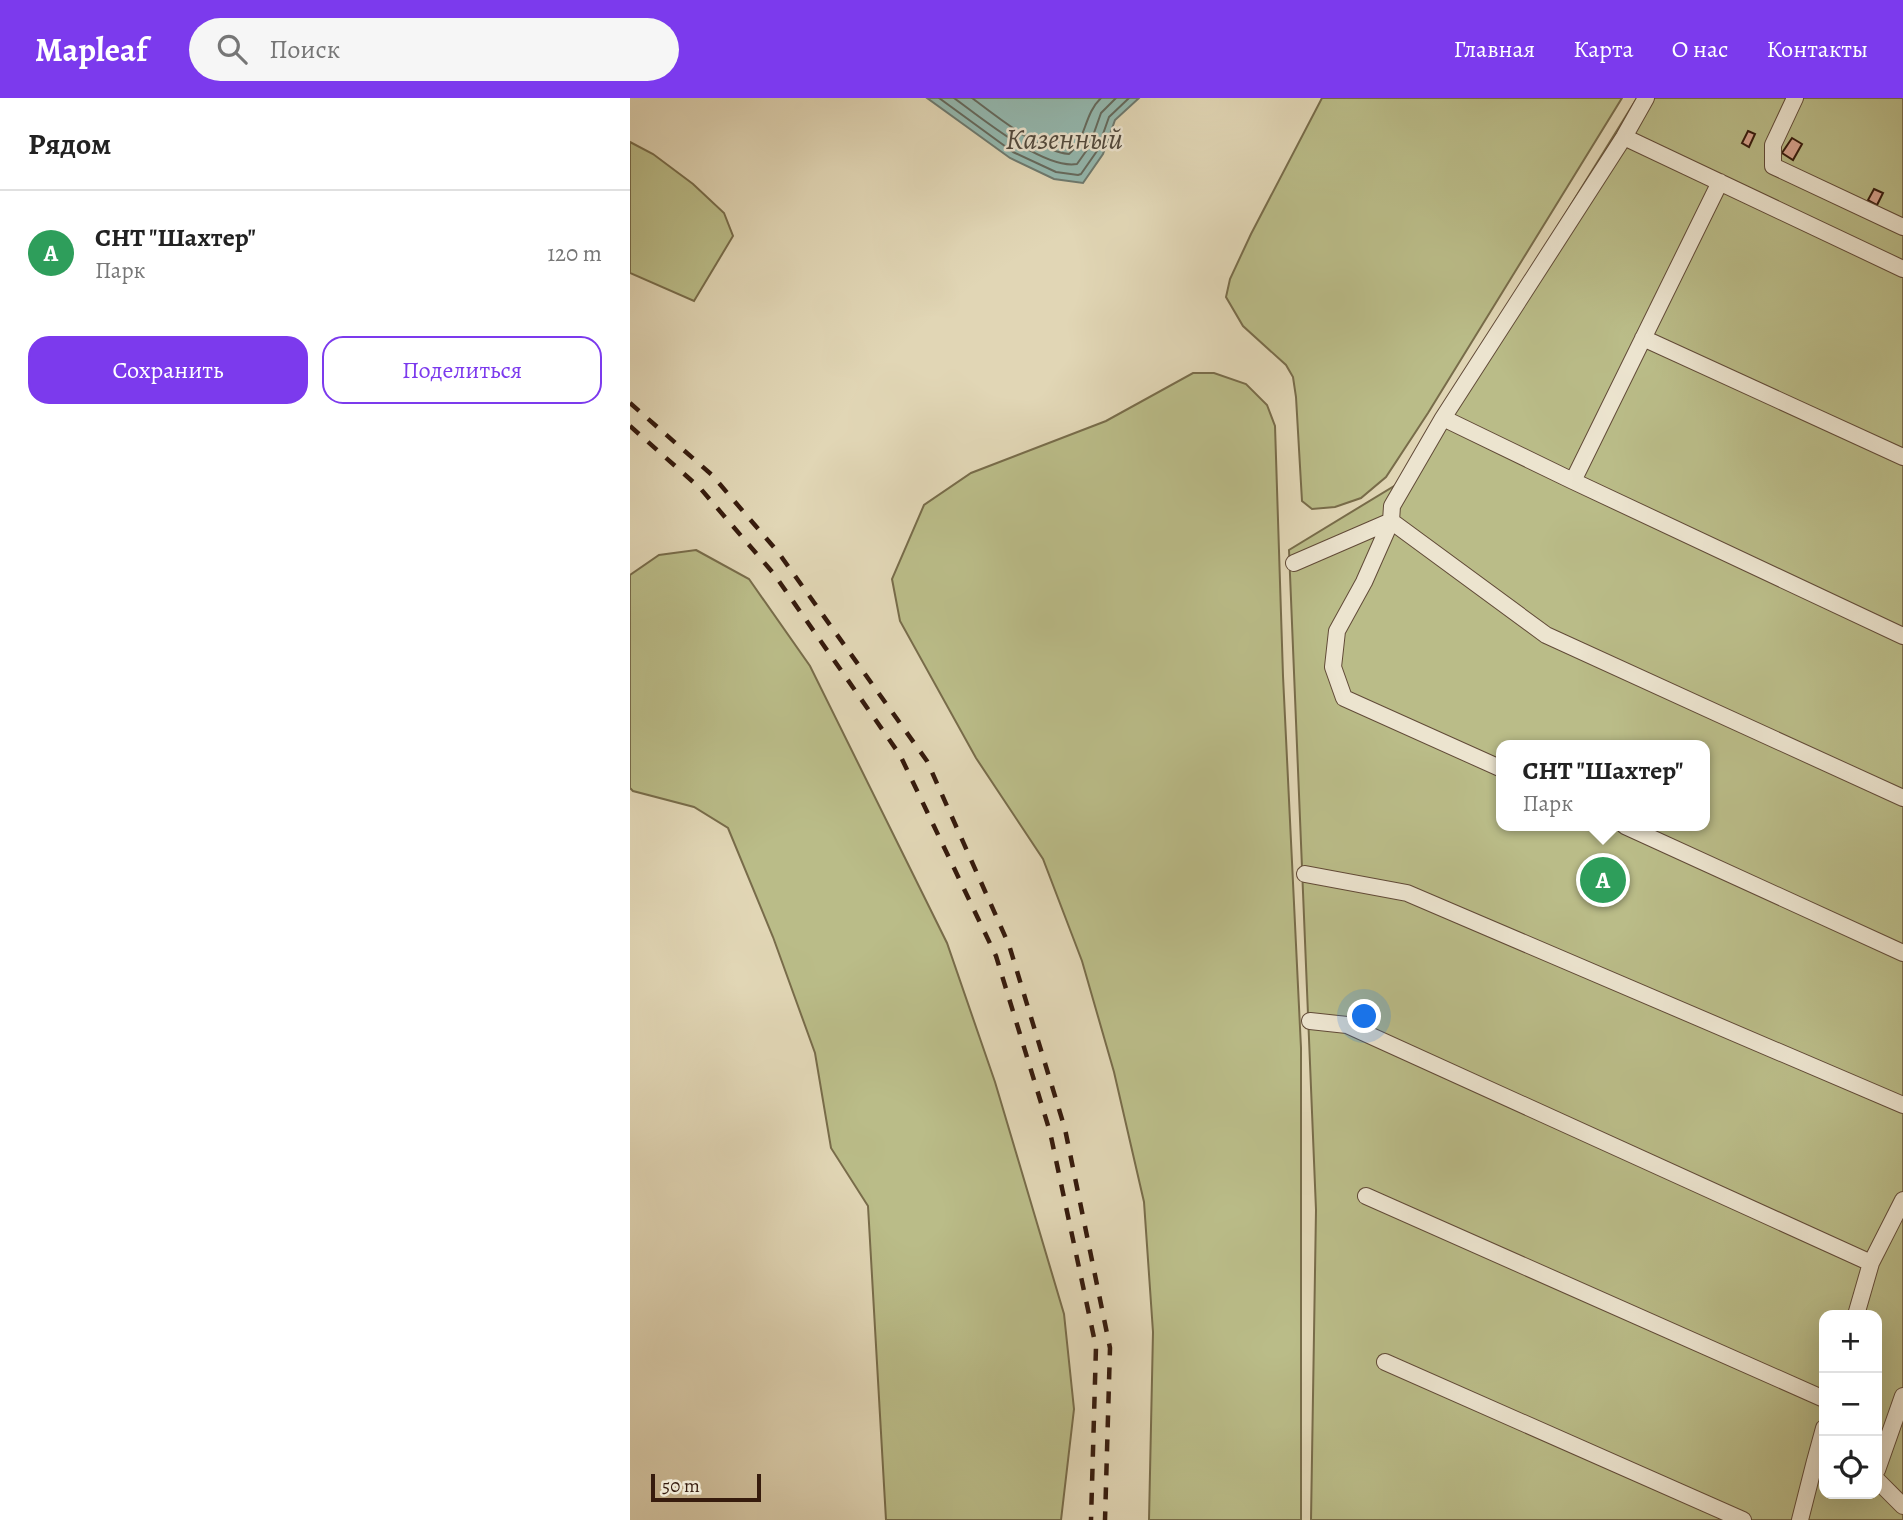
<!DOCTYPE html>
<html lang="ru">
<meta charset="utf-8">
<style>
:root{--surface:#fff;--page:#f6f6f6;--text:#222;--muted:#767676;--line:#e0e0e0;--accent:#7c3aed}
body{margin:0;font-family:Alegreya,serif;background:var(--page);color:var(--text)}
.controls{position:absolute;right:21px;bottom:21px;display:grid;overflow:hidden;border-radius:14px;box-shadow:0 7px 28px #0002}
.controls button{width:63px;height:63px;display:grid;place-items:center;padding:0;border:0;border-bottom:2px solid var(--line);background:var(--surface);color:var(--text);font:35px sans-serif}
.scale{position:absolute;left:21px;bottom:18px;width:110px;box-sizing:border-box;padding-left:7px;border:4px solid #361b0d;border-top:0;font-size:19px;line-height:24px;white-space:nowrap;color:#361b0d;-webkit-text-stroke:5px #ece4cf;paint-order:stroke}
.you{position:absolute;left:735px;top:919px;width:24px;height:24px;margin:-18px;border:5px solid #fff;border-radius:50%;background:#1a73e8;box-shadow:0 0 0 10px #1a73e833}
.badge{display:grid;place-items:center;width:46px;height:46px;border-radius:50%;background:var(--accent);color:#fff;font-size:23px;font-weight:700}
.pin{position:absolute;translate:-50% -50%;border:4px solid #fff;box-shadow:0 2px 7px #0006}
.popup{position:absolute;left:866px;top:642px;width:214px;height:91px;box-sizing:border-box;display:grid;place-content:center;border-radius:14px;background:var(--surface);filter:drop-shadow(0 2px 5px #0005);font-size:23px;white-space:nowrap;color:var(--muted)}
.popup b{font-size:26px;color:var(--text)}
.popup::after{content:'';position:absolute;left:50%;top:100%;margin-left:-14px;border:14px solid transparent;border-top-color:var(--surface)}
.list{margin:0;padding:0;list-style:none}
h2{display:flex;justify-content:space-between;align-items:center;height:91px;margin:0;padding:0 28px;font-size:30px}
h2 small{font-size:23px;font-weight:400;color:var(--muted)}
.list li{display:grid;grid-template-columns:46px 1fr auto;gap:21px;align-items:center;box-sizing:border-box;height:126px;padding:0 28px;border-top:2px solid var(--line)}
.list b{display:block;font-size:26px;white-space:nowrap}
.list p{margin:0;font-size:23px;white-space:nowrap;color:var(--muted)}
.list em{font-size:23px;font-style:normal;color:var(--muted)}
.actions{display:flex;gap:14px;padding:21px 28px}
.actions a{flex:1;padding:16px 0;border:2px solid var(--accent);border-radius:21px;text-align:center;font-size:24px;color:var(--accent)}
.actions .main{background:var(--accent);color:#fff}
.icon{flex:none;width:38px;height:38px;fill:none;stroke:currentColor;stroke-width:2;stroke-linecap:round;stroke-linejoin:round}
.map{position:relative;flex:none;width:1273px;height:1422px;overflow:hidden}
header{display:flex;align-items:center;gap:42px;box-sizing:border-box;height:98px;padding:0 35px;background:var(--accent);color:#fff}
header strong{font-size:33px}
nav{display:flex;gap:38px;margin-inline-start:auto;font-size:24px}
.search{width:490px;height:63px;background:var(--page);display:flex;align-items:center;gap:18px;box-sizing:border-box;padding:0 24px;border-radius:38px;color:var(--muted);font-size:26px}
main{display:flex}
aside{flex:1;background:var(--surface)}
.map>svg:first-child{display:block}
</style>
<header>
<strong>Mapleaf</strong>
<div class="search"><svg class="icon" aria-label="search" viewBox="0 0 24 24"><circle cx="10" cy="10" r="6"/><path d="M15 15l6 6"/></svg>Поиск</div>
<nav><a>Главная</a><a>Карта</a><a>О нас</a><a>Контакты</a></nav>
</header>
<main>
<aside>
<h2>Рядом<small></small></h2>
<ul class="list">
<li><span class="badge" style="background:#2e9e5b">A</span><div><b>СНТ &quot;Шахтер&quot;</b><p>Парк</p></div><em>120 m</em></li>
</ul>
<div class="actions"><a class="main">Сохранить</a><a>Поделиться</a></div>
</aside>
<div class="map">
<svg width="1273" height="1422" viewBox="0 0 1273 1422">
<rect width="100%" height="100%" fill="#e1d6b5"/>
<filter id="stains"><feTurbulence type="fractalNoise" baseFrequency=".00286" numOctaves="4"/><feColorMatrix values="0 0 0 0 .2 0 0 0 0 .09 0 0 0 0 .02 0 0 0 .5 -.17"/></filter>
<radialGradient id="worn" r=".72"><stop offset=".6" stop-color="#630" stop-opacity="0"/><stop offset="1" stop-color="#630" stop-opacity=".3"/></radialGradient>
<path fill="#babc88" stroke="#786c4a" stroke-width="2" fill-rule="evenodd" d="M692 0H992L798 315 756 379 731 400 705 409 682 411 672 403 666 299 663 279 656 267 613 228 596 199 600 181 621 136Z
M1007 0H1273V1422H681L686 1112 659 452 769 385ZM872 647H1074V728H872ZM1194 1217H1247V1396H1194Z
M0 44 23 56 63 86 94 115 103 138 64 203 0 175Z
M563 275H584L616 286 637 307 645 328 653 578 671 950V1422H519L523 1234 514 1104 484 974 452 863 413 761 346 660 270 523 262 481 294 407 341 375 476 323Z
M66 452 119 481 180 568 317 845 365 984 434 1216 444 1311 431 1422H256L238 1108 201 1050 185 955 143 839 98 730 64 709 3 693 0 690V477L29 457Z"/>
<path fill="#94b9b0" stroke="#6e7a6f" stroke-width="2" d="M297 0H509L485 22 473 56 453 85 424 81 380 60Z"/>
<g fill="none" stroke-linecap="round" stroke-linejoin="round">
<path stroke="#656a5e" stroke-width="2" d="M309 0 383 54 426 74 448 77 451 76 467 53 479 19 499 0
M324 0C350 19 414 72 447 66L459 49 471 15 486 0
M342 0C366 18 409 53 439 56 456 42 454 16 471 0"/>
</g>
<path fill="#d8a38f" stroke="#361b0d" stroke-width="2" d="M1118 33 1125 36 1119 49 1112 45Z
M1162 40 1172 46 1163 62 1152 55Z
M1244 91 1253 95 1247 107 1238 102Z"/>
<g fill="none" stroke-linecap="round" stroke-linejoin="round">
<g stroke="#614a37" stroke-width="18">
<path id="minor" d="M1165 0 1143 47V68L1273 129
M994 39 1273 171
M1013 240 1273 359
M813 320 943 383 1273 538
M943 383 1090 84
M664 465 761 423 762 408 813 320 994 39 1016 0
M872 671 714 600 703 569 707 533 734 484 761 423 916 537 1273 700
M995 728 1273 855
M675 776 777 795 1273 1007
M680 923 717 927 1241 1165
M736 1098 1194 1301
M1226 1217 1241 1165 1273 1102
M755 1264 1113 1422
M1185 1363 1194 1330
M1247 1372 1273 1298
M1247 1382 1273 1408
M1170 1422 1185 1363 1194 1366"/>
</g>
<use href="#minor" stroke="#ece4cf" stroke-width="16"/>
<path stroke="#361b0d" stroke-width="4.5" stroke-dasharray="12 12" stroke-linecap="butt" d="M0 305 82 377 148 454 297 663 379 847 435 1031 480 1250 475 1422
M0 328 70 390 144 476 270 657 366 858 420 1034 466 1249 461 1422"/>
</g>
<g text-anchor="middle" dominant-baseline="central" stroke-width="5" stroke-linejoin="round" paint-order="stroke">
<g font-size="30" font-style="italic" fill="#524a3e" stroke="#ece4cf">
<text x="434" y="41">Казенный</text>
</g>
</g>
<rect width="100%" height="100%" filter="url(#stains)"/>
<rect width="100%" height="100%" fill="url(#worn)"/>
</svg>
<div class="controls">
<button>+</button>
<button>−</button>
<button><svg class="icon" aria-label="locate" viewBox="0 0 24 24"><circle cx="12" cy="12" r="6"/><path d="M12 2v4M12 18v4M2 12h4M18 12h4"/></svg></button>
</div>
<div class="scale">50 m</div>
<div class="you"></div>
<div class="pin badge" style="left:973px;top:782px;background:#2e9e5b">A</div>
<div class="popup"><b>СНТ &quot;Шахтер&quot;</b>Парк</div>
</div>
</main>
